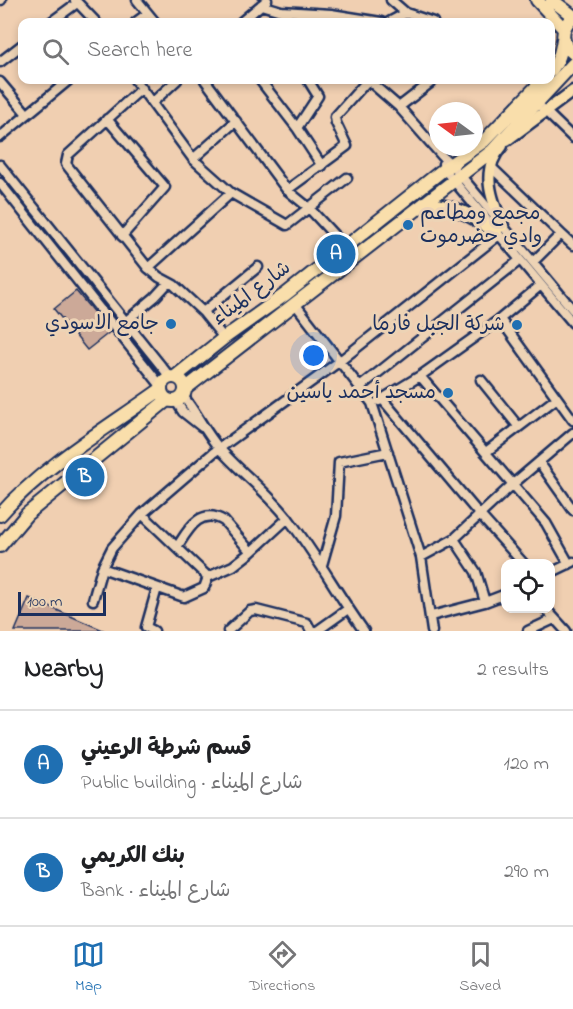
<!DOCTYPE html>
<meta charset="utf-8">
<style>
:root{--surface:#fff;--page:#f6f6f6;--text:#202124;--muted:#757577;--line:#e0e0e0;--accent:#1f6fb2}
body{margin:0;font-family:"Indie Flower","Playpen Sans Arabic",sans-serif;background:var(--page);color:var(--text)}
.controls{position:absolute;right:18px;bottom:18px;display:grid;overflow:hidden;border-radius:12px;box-shadow:0 3px 9px #0003}
.controls button{width:54px;height:54px;display:grid;place-items:center;padding:0;border:0;border-bottom:2px solid var(--line);background:var(--surface);color:var(--text);font:30px sans-serif}
.compass{position:absolute;left:429px;top:102px;width:54px;height:54px;border-radius:50%;background:var(--surface);box-shadow:0 3px 9px #0003;rotate:285deg}
.scale{position:absolute;left:18px;bottom:15px;width:88px;box-sizing:border-box;padding-left:6px;border:3px solid #1b2f5e;border-top:0;font-size:16px;line-height:21px;white-space:nowrap;color:#1b2f5e;-webkit-text-stroke:4px #edd3b5;paint-order:stroke}
.you{position:absolute;left:314px;top:356px;width:21px;height:21px;margin:-15px;border:4px solid #fff;border-radius:50%;background:#1a73e8;box-shadow:0 0 0 9px #1a73e833}
.badge{display:grid;place-items:center;width:39px;height:39px;border-radius:50%;background:var(--accent);color:#fff;font-size:20px;font-weight:700}
.pin{position:absolute;translate:-50% -50%;border:3px solid #fff;box-shadow:0 2px 6px #0006}
.list{margin:0;padding:0;list-style:none}
h2{display:flex;justify-content:space-between;align-items:center;height:78px;margin:0;padding:0 24px;font-size:26px}
h2 small{font-size:20px;font-weight:400;color:var(--muted)}
.list li{display:grid;grid-template-columns:39px 1fr auto;gap:18px;align-items:center;box-sizing:border-box;height:108px;padding:0 24px;border-top:2px solid var(--line)}
.list b{display:block;font-size:22px;white-space:nowrap}
.list p{margin:0;font-size:20px;white-space:nowrap;color:var(--muted)}
.list em{font-size:20px;font-style:normal;color:var(--muted)}
.icon{flex:none;width:33px;height:33px;fill:none;stroke:currentColor;stroke-width:2;stroke-linecap:round;stroke-linejoin:round}
.map{position:relative;flex:none;width:573px;height:631px;overflow:hidden}
.search{position:absolute;background:var(--surface);box-shadow:0 3px 9px #0003;left:18px;right:18px;top:18px;height:66px;display:flex;align-items:center;gap:15px;box-sizing:border-box;padding:0 21px;border-radius:12px;color:var(--muted);font-size:22px}
.sheet{height:294px;background:var(--surface)}
nav{display:flex;justify-content:space-around;align-items:center;box-sizing:border-box;height:84px;border-top:2px solid var(--line);background:var(--surface);font-size:16px;color:var(--muted)}
nav a{display:grid;justify-items:center;gap:3px}
nav .on{color:var(--accent)}
.map>svg:first-child{display:block}
</style>
<div class="map">
<svg width="573" height="631" viewBox="0 0 573 631">
<rect width="100%" height="100%" fill="#f0cfb1"/>
<filter id="ink" filterUnits="userSpaceOnUse"><feTurbulence type="fractalNoise" baseFrequency=".0167" numOctaves="2"/><feDisplacementMap in="SourceGraphic" scale="12" xChannelSelector="R" yChannelSelector="G"/><feConvolveMatrix kernelMatrix="1 2 1 2 8 2 1 2 1" color-interpolation-filters="sRGB"/></filter>
<g filter="url(#ink)">
<path fill="#cca998" stroke="#1b2f5e" stroke-width="1.5" d="M76 291 110 332 87 350 54 309Z
M29 598 105 631H15Z"/>
<g fill="none" stroke-linecap="round" stroke-linejoin="round">
<g stroke="#1b2f5e" stroke-width="13">
<path id="minor" d="M0 0H1
M75 0 96 22
M137 0 155 22
M391 0 406 13 433 22
M261 5 281 11 331 14 381 22
M51 22 77 3
M136 22 147 14
M241 22 267 0
M389 22 406 13
M0 62 22 45
M135 80 193 159 231 193 287 225 347 178
M205 80 287 190 308 207 345 247
M260 80 297 128 322 166
M368 80 399 107 443 157 451 164 573 310
M0 82 27 114
M142 88 68 155 66 164 148 268 159 277 174 285 203 312
M153 102 177 80
M399 107 434 80
M542 108 573 138
M107 119 165 187 122 236
M297 128 318 96 308 80
M0 137 69 80
M193 159 236 121
M443 164 444 169 573 323
M0 165 170 377
M490 166 561 234 533 262
M0 183 161 386
M287 190 347 146 336 123 335 117 368 80
M561 234 573 245
M148 268 231 193
M541 285 500 319 573 420
M296 305 372 403 421 557 432 631
M125 322 155 297 168 283
M224 338 203 312 258 267
M420 376 546 523 569 564
M481 380 518 426
M360 387 520 260
M183 396C197 413 205 432 219 448 241 473 270 494 290 521 317 556 338 595 364 631
M383 400 479 514 524 564
M176 401 183 412 202 427
M379 401 420 376 500 319
M486 452 557 398
M539 462 573 510
M454 539 476 572 485 602
M177 547C188 530 200 506 224 521L251 552 288 518
M421 557 454 539 513 484 573 433
M322 565 336 516 339 462 388 452
M102 568 184 597 204 588 208 577 142 514
M550 573 573 562
M208 577 233 566 251 552
M93 600 102 568 112 548 142 514 213 453 340 361 499 235
M545 608 566 631
M431 616 485 602 506 594
M154 631 146 627 157 588
M228 631 250 611 256 610 307 623 311 631
M317 631 348 609
M528 631 554 619"/>
</g>
<g stroke="#1b2f5e" stroke-width="15">
<path id="major" d="M507 140 573 91
M502 146C480 170 491 199 503 226"/>
</g>
<g stroke="#1b2f5e" stroke-width="16">
<path id="highway" d="M537 0 564 29
M552 0 573 16
M573 17C560 28 560 43 573 53
M550 71C559 62 561 52 563 39
M421 207C449 200 473 217 496 232
M161 389a12 12 0 1 1 24 0a12 12 0 1 1-24 0Z
M175 377 224 338 286 294 444 169 484 141 543 80
M185 389 492 151 573 64
M0 515C43 466 107 428 160 390
M0 546 27 514 167 400"/>
</g>
<use href="#minor" stroke="#edd3b5" stroke-width="8"/>
<use href="#major" stroke="#f9deab" stroke-width="10"/>
<use href="#highway" stroke="#f9deab" stroke-width="12"/>
</g>
</g>
<g fill="#1f6fb2" stroke="#edd3b5" stroke-width="2">
<circle cx="408" cy="225" r="6"/>
<circle cx="171" cy="324" r="6"/>
<circle cx="517" cy="325" r="6"/>
<circle cx="448" cy="393" r="6"/>
</g>
<g text-anchor="middle" dominant-baseline="central" stroke-width="6" stroke-linejoin="round" paint-order="stroke">
<g font-size="20" fill="#1b2f5e" stroke="#edd3b5" text-anchor="end">
<text x="420" y="214" text-anchor="start">مجمع ومطاعم<tspan x="420" dy="23">وادي حضرموت</tspan></text>
<text x="159" y="324">جامع الاسودي</text>
<text x="505" y="325">شركة الجبل فارما</text>
<text x="436" y="393">مسجد أحمد ياسين</text>
</g>
<g font-size="20" fill="#1b2f5e" stroke="#edd3b5">
<text transform="translate(252 294) rotate(-37)">شارع الميناء</text>
</g>
</g>
</svg>
<div class="controls">
<button><svg class="icon" aria-label="locate" viewBox="0 0 24 24"><circle cx="12" cy="12" r="6"/><path d="M12 2v4M12 18v4M2 12h4M18 12h4"/></svg></button>
</div>
<svg class="compass" viewBox="-18 -18 36 36"><path d="M0-13l5 13h-10z" fill="#e53935"/><path d="M0 13l5-13h-10z" fill="#757577"/></svg>
<div class="scale">100 m</div>
<div class="you"></div>
<div class="pin badge" style="left:336px;top:254px">A</div>
<div class="pin badge" style="left:85px;top:477px">B</div>
<div class="search"><svg class="icon" aria-label="search" viewBox="0 0 24 24"><circle cx="10" cy="10" r="6"/><path d="M15 15l6 6"/></svg>Search here</div>
</div>
<section class="sheet">
<h2>Nearby<small>2 results</small></h2>
<ul class="list">
<li><span class="badge">A</span><div><b>قسم شرطة الرعيني</b><p>Public building · شارع الميناء</p></div><em>120 m</em></li>
<li><span class="badge">B</span><div><b>بنك الكريمي</b><p>Bank · شارع الميناء</p></div><em>290 m</em></li>
</ul>
</section>
<nav>
<a class="on"><svg class="icon" aria-label="map" viewBox="0 0 24 24"><path d="M3 6l6-2 6 2 6-2v14l-6 2-6-2-6 2zM9 4v14M15 6v14"/></svg>Map</a>
<a><svg class="icon" aria-label="directions" viewBox="0 0 24 24"><path d="M12 3l9 9-9 9-9-9zM9 14v-3h6M13 9l2 2-2 2"/></svg>Directions</a>
<a><svg class="icon" aria-label="saved" viewBox="0 0 24 24"><path d="M7 4h10v16l-5-4-5 4z"/></svg>Saved</a>
</nav>
